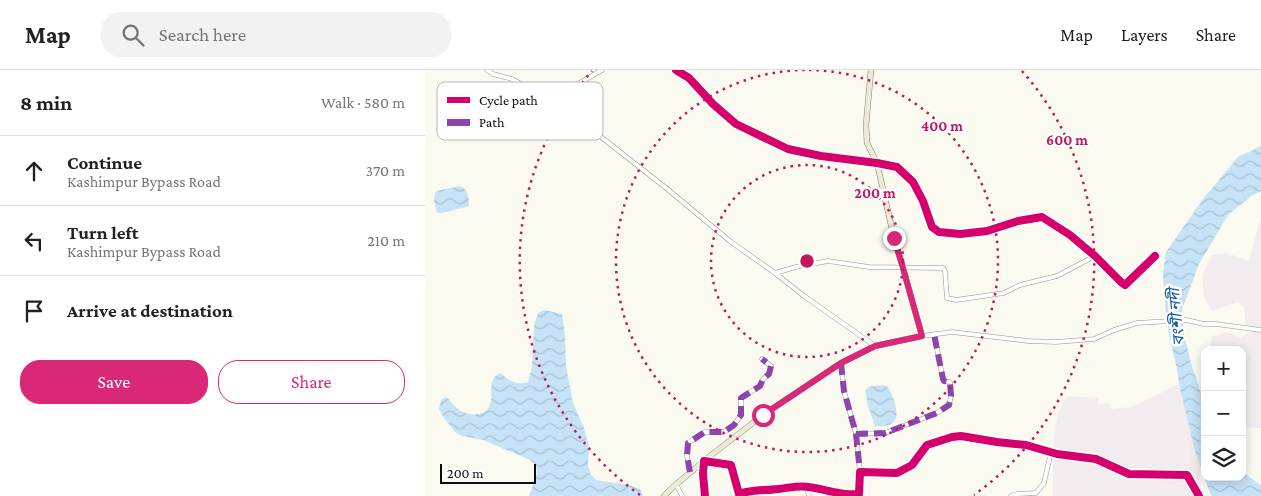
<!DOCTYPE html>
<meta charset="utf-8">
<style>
:root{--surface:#fff;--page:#f2f2f2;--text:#202124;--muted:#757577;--line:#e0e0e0;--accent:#db2777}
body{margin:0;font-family:"Crimson Pro","Noto Sans Bengali",serif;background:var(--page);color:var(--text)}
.controls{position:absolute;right:15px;bottom:15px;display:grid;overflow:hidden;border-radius:10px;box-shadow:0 2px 12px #0003}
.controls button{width:45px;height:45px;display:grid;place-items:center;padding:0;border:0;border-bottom:1px solid var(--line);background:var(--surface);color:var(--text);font:25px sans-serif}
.scale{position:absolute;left:15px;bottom:12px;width:96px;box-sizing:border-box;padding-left:5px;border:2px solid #0d0d0d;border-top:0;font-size:14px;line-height:18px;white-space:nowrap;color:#0d0d0d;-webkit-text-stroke:4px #fff;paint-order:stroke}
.stop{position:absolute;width:15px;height:15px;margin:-11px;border:4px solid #db2777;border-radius:50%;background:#fff}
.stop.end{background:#db2777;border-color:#fff;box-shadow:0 1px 5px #0008}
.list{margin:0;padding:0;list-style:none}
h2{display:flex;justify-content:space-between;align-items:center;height:65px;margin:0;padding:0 20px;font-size:21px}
h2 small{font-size:16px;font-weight:400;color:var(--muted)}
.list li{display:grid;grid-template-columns:32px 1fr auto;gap:15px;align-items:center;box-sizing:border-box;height:70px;padding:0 20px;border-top:1px solid var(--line)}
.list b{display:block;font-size:19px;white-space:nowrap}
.list p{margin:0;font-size:16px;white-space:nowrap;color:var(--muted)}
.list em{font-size:16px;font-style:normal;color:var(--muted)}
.actions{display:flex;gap:10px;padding:15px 20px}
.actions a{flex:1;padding:11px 0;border:1px solid var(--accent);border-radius:20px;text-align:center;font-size:18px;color:var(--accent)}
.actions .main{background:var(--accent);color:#fff}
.icon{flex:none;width:28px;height:28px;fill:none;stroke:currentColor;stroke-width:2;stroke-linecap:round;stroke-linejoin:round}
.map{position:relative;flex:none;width:836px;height:426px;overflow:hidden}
header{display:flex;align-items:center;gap:30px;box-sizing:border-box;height:70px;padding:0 25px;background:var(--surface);border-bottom:1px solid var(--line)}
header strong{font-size:24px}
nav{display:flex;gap:28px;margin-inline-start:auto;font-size:18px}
.search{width:350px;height:45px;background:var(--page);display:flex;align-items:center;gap:12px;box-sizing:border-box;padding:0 18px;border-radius:20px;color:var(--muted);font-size:19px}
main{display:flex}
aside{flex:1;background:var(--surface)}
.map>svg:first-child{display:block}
</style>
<header>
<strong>Map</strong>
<div class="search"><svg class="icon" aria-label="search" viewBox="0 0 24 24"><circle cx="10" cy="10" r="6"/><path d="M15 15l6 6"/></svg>Search here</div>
<nav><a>Map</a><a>Layers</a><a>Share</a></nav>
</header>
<main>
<aside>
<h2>8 min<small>Walk · 580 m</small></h2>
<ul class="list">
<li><svg class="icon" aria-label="ahead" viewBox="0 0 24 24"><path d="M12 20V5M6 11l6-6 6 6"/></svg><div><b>Continue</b><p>Kashimpur Bypass Road</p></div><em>370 m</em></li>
<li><svg class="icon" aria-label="left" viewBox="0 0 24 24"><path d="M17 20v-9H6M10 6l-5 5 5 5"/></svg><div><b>Turn left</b><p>Kashimpur Bypass Road</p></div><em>210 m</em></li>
<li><svg class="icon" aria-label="arrive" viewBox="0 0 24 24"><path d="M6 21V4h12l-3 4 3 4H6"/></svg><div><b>Arrive at destination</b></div></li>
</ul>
<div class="actions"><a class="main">Save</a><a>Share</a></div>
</aside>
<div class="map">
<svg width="836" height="426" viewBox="0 0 836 426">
<defs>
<pattern id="water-waves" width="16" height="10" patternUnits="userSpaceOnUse" patternTransform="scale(1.25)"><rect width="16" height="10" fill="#c5e2f6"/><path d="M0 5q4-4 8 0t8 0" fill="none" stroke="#a8c1d2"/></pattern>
</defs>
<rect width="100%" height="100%" fill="#fbfaf0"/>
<path fill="#f3ecee" d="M835 151H836V257L821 256 819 237 813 232 787 241 779 227 777 206 787 185 802 183 824 191Z
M829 261 836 262V358L817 357V280H785L787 266 805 262 816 268 820 264Z
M754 314 769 378 775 395 776 426H628V377L632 345 642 326 673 328V334L684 333 686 339 707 337Z"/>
<path fill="url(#water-waves)" d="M836 76V121L826 126 803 145 774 194 757 239 758 261 767 297 780 334V407H817V402L836 415V426H786L769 378 754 314 752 299 745 269 741 246 738 204 741 182 778 129 813 87Z
M34 116C43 118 44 127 44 136L17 143H12L9 131 10 122 12 121Z
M119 240 137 244 140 266 141 296 148 333 159 358 164 378 163 396 166 405 171 410 204 415 215 419 218 426H104L111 407 112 400 111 395 103 389 58 370 37 366 31 363 19 348 14 339 16 330 21 327C25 330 28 335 32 338 42 347 64 348 66 331 68 319 62 311 75 303 84 310 90 316 103 312L107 297 109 256 113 243Z
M459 315 463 317C472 334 481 360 450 356L443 336 440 320 446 316Z"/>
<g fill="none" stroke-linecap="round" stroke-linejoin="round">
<g stroke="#94948f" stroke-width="5">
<path id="minor" d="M62 0 68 4 87 9 127 31 166 59 241 118 306 172 350 203 379 226 450 276
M251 0 264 8 288 34 311 54 363 79 396 86 452 93 472 97 488 112 498 131 507 157 514 162 535 164 562 161 593 151 617 147 645 165 670 186 696 212 700 215 730 186
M132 34 139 22 177 0
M350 203 371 197 403 191 444 197 518 198 520 201 522 228 531 230 579 223 595 215 632 206 670 186
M497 266 527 262 603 271 631 272 669 269 689 260 712 253 761 250 779 254H791L836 260
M416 293 419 321 431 364 435 402
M431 364 460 363 512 343 524 335 526 326 525 312 519 311 518 309 509 264
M265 402 262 386 263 373 280 362H299L309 355 316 345V328L335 316 338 309 344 304 346 296 337 289
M251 414 257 426
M381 416 384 426
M280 426 278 404 279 391 306 395 314 424C328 419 338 421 353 419 363 418 374 415 384 417 400 419 417 426 434 424L435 402 472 403 487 395 502 375 527 367 536 366 572 372 601 375 632 384 671 389 704 404 762 405 774 426
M586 426 592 424 611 423 619 413 626 382"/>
</g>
<g stroke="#81817c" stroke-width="6">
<path id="major" d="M239 426 248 417 285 386 338 345 416 293 450 276 497 266 478 198 469 168 452 93 442 73 441 55 446 0"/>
</g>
<use href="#minor" stroke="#fefefd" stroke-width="4"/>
<use href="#major" stroke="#ede9d7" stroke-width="5"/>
<path stroke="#8e44ad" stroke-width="6" stroke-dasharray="12 6" stroke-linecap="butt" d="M416 293 419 321 431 364 435 402
M431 364 460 363 512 343 524 335 526 326 525 312 519 311 518 309 509 264
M265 402 262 386 263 373 280 362H299L309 355 316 345V328L335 316 338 309 344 304 346 296 337 289"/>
<g stroke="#fff" stroke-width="11">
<path id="cycleway" d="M251 0 264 8 288 34 311 54 363 79 396 86 452 93 472 97 488 112 498 131 507 157 514 162 535 164 562 161 593 151 617 147 645 165 670 186 696 212 700 215 730 186
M280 426 278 404 279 391 306 395 314 424C328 419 338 421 353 419 363 418 374 415 384 417 400 419 417 426 434 424L435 402 472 403 487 395 502 375 527 367 536 366 572 372 601 375 632 384 671 389 704 404 762 405 774 426"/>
</g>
<use href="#cycleway" stroke="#d6006c" stroke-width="8"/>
</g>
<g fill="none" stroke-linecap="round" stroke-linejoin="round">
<path stroke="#db2777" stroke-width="6" d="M338 345 416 293 450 276 497 266 478 198 469 168"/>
</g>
<g fill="none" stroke="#c2185b" stroke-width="2.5" stroke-dasharray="2.5 5">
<circle cx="382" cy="191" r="96"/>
<path d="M384 0A191 191 0 1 1 380 0"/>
<path d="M215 425A287 287 0 0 1 167 1M597 1A287 287 0 0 1 549 425"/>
</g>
<g text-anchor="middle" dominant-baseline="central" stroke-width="5" stroke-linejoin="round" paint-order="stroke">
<g font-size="16" font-style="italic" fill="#1058a4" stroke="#fff">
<text transform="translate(751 247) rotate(-95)">বংশী নদী</text>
</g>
</g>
<rect x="12" y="12" width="166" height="58" rx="8" fill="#fff" stroke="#b6b6b6" stroke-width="1"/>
<rect x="22" y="27" width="23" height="6" fill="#d6006c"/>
<rect x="22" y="49" width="23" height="7" fill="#8e44ad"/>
<g font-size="14" fill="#0d0d0d">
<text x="54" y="35">Cycle path</text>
<text x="54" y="57">Path</text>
</g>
<circle cx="382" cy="191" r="8" fill="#c2185b" stroke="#fff" stroke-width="2.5"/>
<g font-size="15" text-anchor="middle" font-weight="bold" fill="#c2185b" stroke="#fff" stroke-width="5" stroke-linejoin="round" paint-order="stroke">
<text x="517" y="61">400 m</text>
<text x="642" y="75">600 m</text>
<text x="450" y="128">200 m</text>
</g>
</svg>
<div class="controls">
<button>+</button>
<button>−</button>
<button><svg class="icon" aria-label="layers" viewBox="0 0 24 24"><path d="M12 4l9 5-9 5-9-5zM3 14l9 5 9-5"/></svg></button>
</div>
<div class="scale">200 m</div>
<div class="stop" style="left:338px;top:345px"></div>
<div class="stop end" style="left:469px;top:168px"></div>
</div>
</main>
